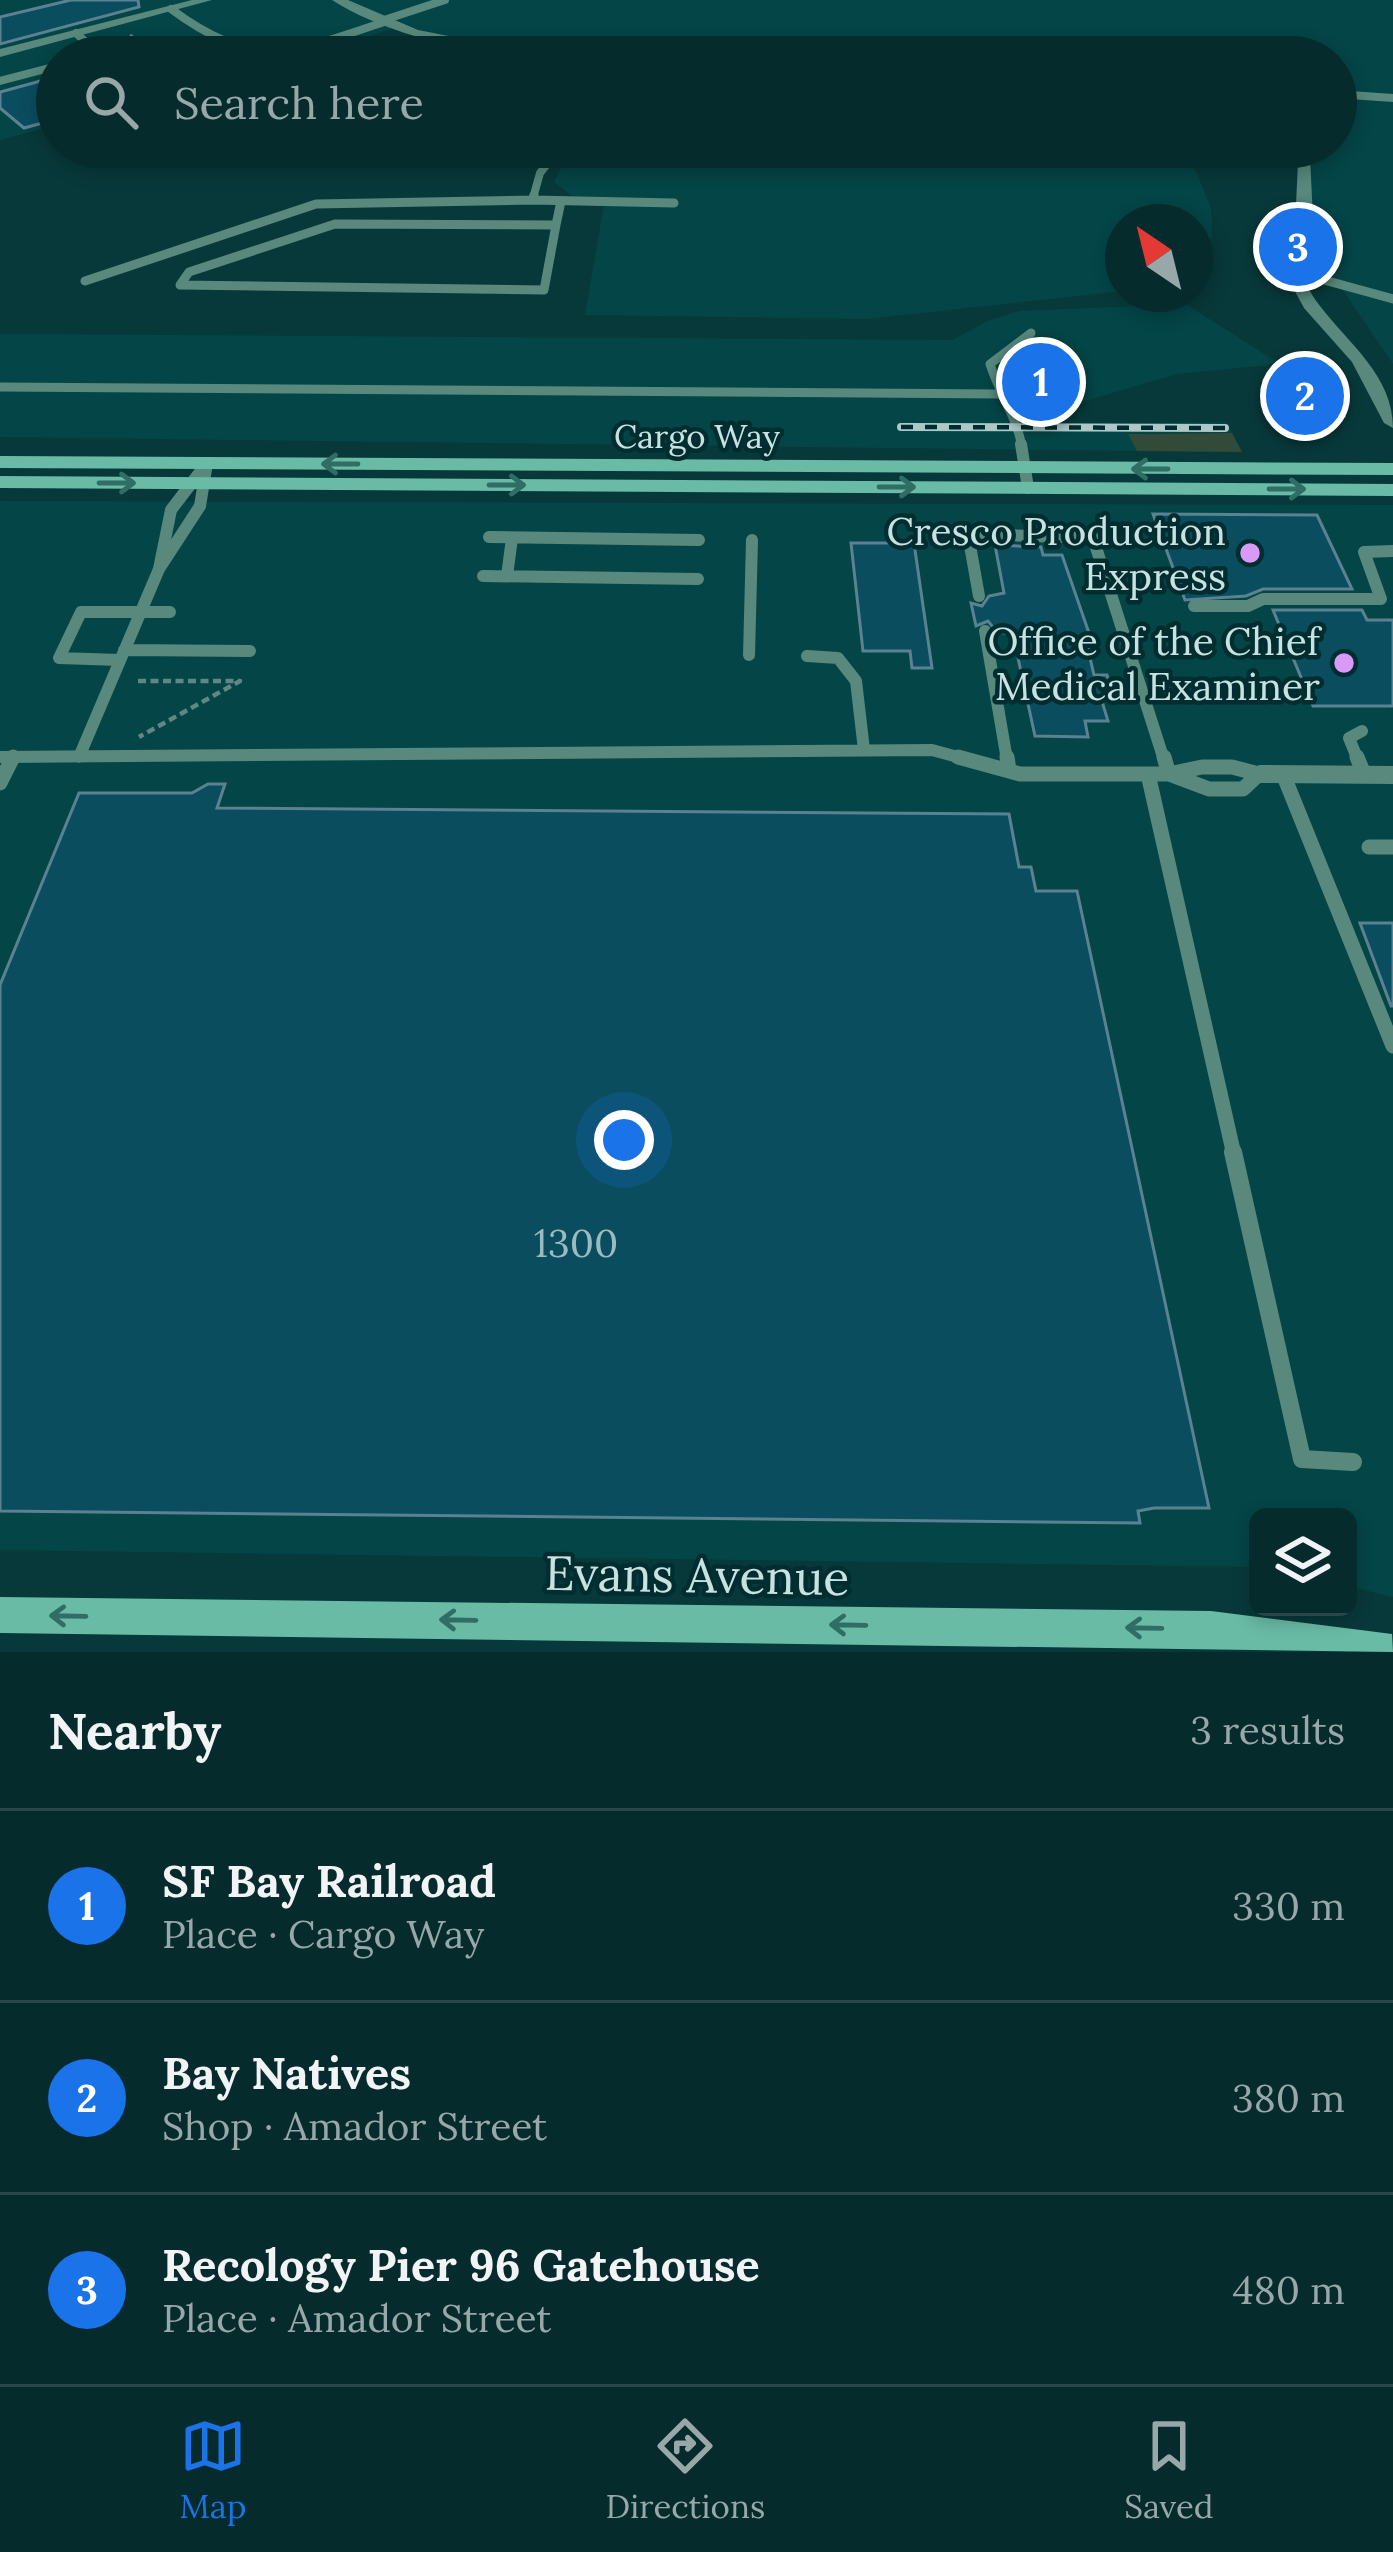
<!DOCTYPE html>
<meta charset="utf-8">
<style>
:root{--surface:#062b2c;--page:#0f3334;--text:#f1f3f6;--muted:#98a7a9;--line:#274748;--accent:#1a73e8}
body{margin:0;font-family:Lora,serif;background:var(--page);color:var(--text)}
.controls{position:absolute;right:36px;bottom:36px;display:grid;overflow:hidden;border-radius:18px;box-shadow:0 6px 18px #0003}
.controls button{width:108px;height:108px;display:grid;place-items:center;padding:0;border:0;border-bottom:3px solid var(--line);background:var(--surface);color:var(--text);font:60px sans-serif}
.compass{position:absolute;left:1105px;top:204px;width:108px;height:108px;border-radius:50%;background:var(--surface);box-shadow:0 6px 18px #0003;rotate:325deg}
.you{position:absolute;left:624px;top:1140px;width:42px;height:42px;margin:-30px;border:9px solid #fff;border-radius:50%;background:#1a73e8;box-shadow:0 0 0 18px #1a73e833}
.badge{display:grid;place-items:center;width:78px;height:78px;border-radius:50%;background:var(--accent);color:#fff;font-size:39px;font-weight:700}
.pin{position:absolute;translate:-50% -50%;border:6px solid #fff;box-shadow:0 3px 12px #0006}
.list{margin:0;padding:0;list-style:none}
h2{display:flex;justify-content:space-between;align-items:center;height:156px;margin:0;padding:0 48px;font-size:51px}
h2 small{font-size:39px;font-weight:400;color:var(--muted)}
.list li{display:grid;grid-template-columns:78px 1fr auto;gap:36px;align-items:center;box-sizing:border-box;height:192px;padding:0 48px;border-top:3px solid var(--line)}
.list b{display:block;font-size:45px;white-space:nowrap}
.list p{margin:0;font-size:39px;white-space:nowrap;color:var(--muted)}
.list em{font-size:39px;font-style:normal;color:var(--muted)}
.icon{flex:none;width:66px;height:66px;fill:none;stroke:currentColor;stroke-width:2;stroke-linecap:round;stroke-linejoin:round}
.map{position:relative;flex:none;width:1393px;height:1652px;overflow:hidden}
.search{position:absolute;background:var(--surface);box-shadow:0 6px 18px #0003;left:36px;right:36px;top:36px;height:132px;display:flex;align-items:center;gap:30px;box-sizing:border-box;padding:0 42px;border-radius:66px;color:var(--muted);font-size:45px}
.sheet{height:732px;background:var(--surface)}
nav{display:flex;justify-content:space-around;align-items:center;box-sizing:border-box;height:168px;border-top:3px solid var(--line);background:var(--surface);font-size:33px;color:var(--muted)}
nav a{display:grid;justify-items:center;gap:6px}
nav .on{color:var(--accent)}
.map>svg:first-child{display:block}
</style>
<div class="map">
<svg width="1393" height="1652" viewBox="0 0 1393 1652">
<rect width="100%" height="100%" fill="#08393a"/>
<path fill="#044547" d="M0 0H1393V364L1298 224 1305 159 1219 147H1336V57H561L448 41 398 27 302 57H57V125L0 140Z
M572 147H1051L1195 169 1211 208 1212 237 1195 260V222H1123V291L867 319 585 315 605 198 572 196 554 182Z
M1186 304 1280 364 1177 374 1041 414 1045 425 1226 422 1232 433 1129 434 1137 451 0 437V334L952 340 988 321 1019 311Z
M0 501 1393 505V1597L1348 1586V1517H1258V1567L0 1550Z"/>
<path fill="#314b38" d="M1232 433 1242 452 1137 451 1128 434Z"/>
<path fill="#0a4d5f" stroke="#5a8290" stroke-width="3" d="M71 0H138L139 7 0 44V17Z
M48 79 57 87V119L24 128 0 108V92Z
M1268 231 1296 235 1300 241 1313 244 1318 238 1329 240V264L1298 259 1290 250 1266 255Z
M1277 367H1327L1342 396H1334L1344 416H1322L1311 396 1291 394Z
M1153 514 1317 515 1352 589H1263L1246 596 1185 600Z
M851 543H914L932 668H912L910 651H863Z
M995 545 1041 547 1043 555H1062L1090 636H1085L1094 675H1107L1112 695H1100L1108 721H1085L1088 737 1035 736 1013 635 996 631 988 621 976 626 971 603 982 606 989 596 1004 593Z
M1273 610H1362L1367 620H1393V706H1313Z
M208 784H225L217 808 1009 814 1019 867H1031L1036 891H1077L1209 1508H1154L1138 1511 1140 1523 0 1511V985L79 793H192Z
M1360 923H1393V1006H1391Z"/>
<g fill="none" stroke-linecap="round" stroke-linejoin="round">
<path stroke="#255253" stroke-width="16" stroke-dasharray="16 8" stroke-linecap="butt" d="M1309 237V261
M1285 258 1286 234"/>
<path stroke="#618687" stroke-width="3" stroke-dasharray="4.5 3" stroke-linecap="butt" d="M130 35 159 57"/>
<path stroke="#618687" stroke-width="4.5" stroke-dasharray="8 4.5" stroke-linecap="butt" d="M138 681H240L139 737"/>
<path stroke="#58897c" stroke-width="8" d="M171 9C253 70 293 53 384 22
M381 21 445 0
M76 33 91 47
M851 49 856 57
M0 81 57 66
M1336 94 1393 98
M533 198 540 173 561 147"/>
<path stroke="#58897c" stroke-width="9" d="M534 195 533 200 674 203
M335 224 556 225 544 290 180 285 189 272Z
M556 225 561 201
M1306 275 1393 299
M85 281 316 204 533 200
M0 387 999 394
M1022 447C1017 418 999 393 990 364L1031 333"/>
<path stroke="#58897c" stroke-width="12" d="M1021 444 1028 488
M489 537 699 540
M159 569 171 510 207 463
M483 576 698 579
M507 576 512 538
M979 596 969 540 973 534 1093 538 1164 760
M1194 606H1248L1263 599H1381L1364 552 1393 551
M985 631 1007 760
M124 650 250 651
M749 655 752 540
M807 656 838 658 856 681 864 750
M120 660 59 658 81 612H170
M0 757 932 750 969 760
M79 757 159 569 200 506 207 463
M1358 760 1349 738 1362 731"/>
<path stroke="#58897c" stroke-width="15" d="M958 757 1020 774H1169L1164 757
M1007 757 1009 770
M1357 757 1364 774
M1202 767H1232L1259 774 1243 789H1209L1169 774Z
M1148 774 1234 1155
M1283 774 1393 1046
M0 783 13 757
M1369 847H1393"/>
<path stroke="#58897c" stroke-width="18" d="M1233 1152 1302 1459 1353 1462"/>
<path fill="#58897c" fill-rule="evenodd" d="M192 0H212L0 57V49Z
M332 0H348L418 30 556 57C487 57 391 38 332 0Z
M1212 147H1249L1310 156 1314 240 1301 237 1296 205 1298 162Z
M1280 255H1290C1300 271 1308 291 1320 306 1349 344 1393 376 1393 428L1384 423 1352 362 1304 308 1277 258Z
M1259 765 1393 766V784L1259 783 1247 774Z"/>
<path fill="#69bba6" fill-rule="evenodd" d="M0 456 1393 463V475L0 468Z
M0 476 1393 484V496L0 488Z
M0 1597 1211 1611 1392 1634 1393 1652 0 1633Z"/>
<g stroke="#adc8c9" stroke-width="8">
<path id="rail" d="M901 427 1225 428"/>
</g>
<use href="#rail" stroke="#002e30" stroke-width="4.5" stroke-dasharray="12" stroke-linecap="butt"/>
</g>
<defs><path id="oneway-shaft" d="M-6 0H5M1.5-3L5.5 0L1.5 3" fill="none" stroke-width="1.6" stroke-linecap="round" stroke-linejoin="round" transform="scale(3)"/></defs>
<g stroke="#2f6d65">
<use href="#oneway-shaft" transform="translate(340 464) rotate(-180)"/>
<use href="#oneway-shaft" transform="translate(1150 469) rotate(-180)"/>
<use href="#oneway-shaft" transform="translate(117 483)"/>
<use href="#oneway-shaft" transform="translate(507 485)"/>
<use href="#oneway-shaft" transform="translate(897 487)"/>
<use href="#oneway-shaft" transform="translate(1287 489)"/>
<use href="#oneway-shaft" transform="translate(68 1616) rotate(-179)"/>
<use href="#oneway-shaft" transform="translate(458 1620) rotate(-179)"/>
<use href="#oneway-shaft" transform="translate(848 1625) rotate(-179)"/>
<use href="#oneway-shaft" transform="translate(1144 1628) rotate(-179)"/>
</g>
<g fill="#d99af7" stroke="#002e30" stroke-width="4.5">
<circle cx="1250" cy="553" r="12"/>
<circle cx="1344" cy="663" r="12"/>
</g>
<g text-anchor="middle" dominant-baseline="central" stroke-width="9" stroke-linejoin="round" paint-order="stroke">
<g font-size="33" fill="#cae1e2" stroke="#002e30">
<text x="697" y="436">Cargo Way</text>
</g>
<g font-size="39" fill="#cae1e2" stroke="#002e30" text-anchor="end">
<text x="1226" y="531">Cresco Production<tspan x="1226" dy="45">Express</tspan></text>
<text x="1320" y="641">Office of the Chief<tspan x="1320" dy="45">Medical Examiner</tspan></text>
</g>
<g font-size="39" fill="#9abcc1">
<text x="576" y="1243">1300</text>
</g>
<g font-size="48" fill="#cae1e2" stroke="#002e30">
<text transform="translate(697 1575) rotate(1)">Evans Avenue</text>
</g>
</g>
</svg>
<div class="controls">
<button><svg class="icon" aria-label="layers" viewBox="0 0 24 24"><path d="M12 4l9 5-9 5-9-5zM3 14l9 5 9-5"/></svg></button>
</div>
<svg class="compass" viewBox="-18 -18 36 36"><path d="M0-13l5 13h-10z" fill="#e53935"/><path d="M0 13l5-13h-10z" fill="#98a7a9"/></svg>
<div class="you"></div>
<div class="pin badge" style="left:1041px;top:382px">1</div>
<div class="pin badge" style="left:1305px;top:396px">2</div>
<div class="pin badge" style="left:1298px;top:247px">3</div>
<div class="search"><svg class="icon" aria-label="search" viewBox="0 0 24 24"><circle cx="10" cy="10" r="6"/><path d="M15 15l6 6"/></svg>Search here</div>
</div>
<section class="sheet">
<h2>Nearby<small>3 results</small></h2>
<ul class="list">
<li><span class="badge">1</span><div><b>SF Bay Railroad</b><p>Place · Cargo Way</p></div><em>330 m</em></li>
<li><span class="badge">2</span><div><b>Bay Natives</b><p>Shop · Amador Street</p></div><em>380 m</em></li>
<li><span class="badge">3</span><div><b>Recology Pier 96 Gatehouse</b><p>Place · Amador Street</p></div><em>480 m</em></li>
</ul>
</section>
<nav>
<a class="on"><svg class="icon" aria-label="map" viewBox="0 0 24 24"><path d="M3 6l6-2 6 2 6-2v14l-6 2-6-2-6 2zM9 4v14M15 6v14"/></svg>Map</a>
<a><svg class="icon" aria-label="directions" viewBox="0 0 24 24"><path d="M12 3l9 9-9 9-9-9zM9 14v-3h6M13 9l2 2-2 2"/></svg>Directions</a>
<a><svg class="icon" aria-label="saved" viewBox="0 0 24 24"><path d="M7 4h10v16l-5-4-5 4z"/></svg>Saved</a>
</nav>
